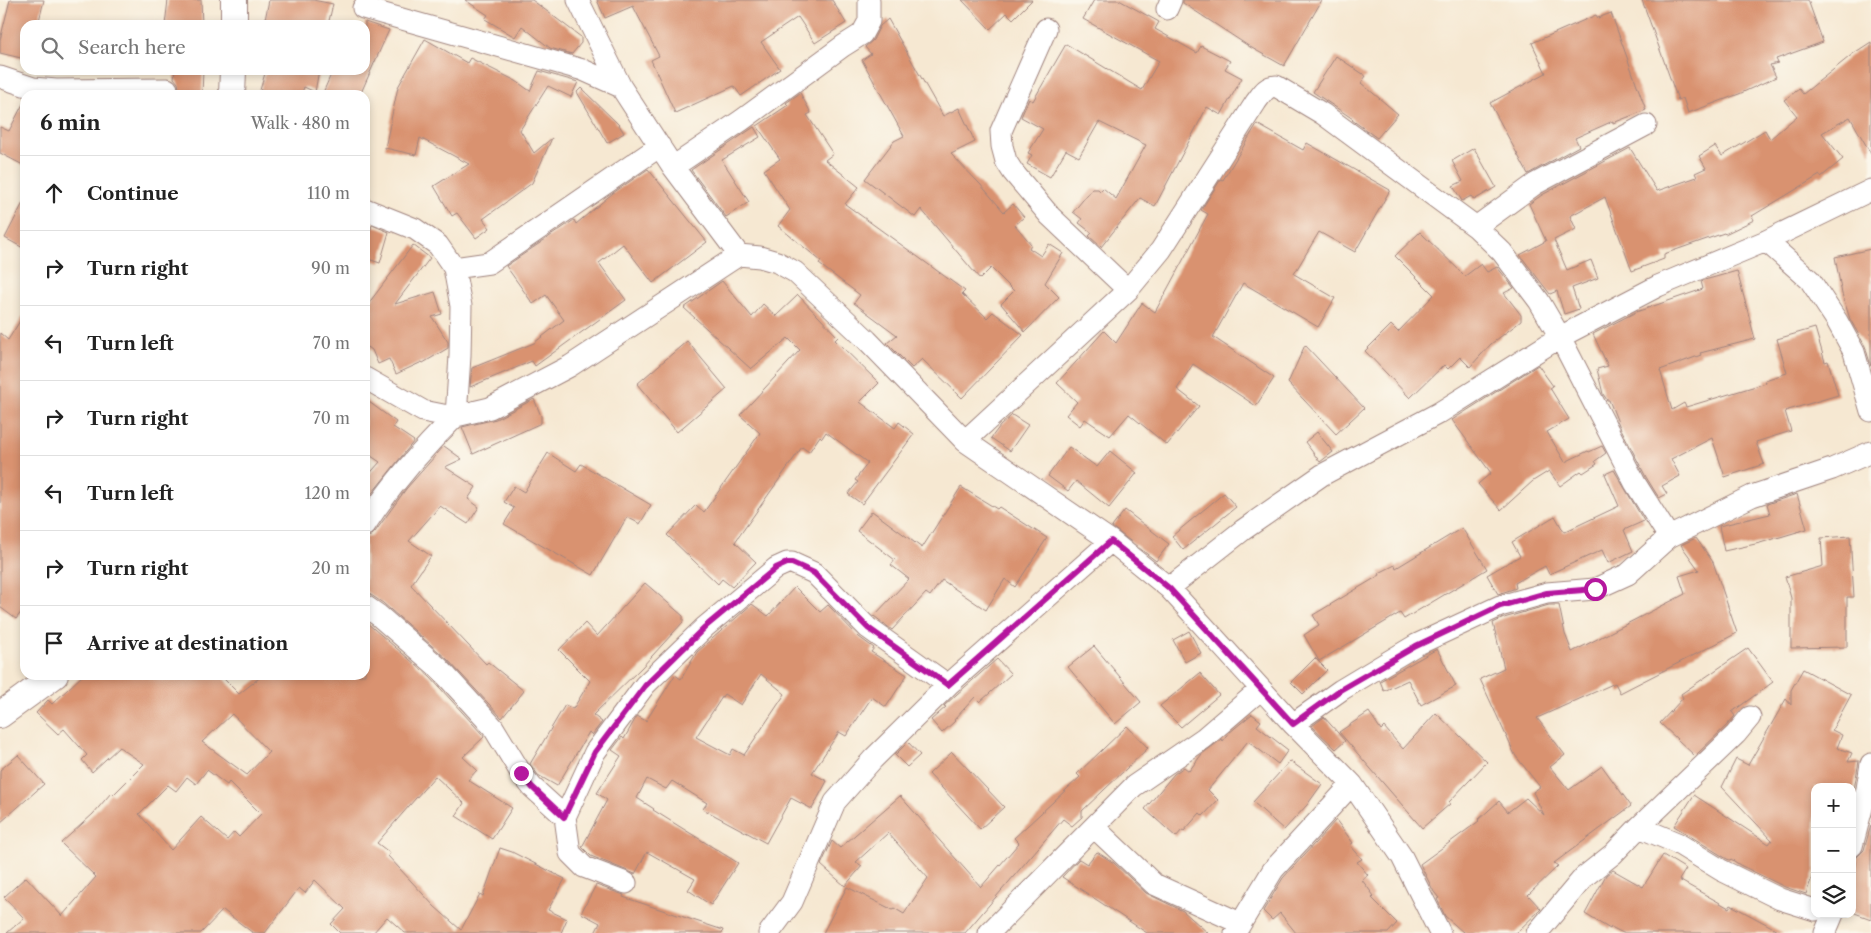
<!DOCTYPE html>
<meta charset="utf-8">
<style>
:root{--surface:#fff;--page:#f2f2f2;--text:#222;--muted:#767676;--line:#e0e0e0}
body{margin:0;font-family:"Libre Caslon Text",serif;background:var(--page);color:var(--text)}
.controls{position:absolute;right:15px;bottom:15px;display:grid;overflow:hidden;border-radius:10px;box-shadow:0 2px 8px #0003}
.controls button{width:45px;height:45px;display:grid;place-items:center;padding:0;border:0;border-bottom:1px solid var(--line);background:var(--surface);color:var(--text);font:25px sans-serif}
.stop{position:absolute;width:15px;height:15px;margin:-11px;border:4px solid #b5179e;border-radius:50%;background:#fff}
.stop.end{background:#b5179e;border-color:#fff;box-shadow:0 1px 5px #0008}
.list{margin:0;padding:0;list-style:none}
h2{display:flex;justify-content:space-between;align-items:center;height:65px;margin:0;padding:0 20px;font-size:21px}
h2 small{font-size:16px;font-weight:400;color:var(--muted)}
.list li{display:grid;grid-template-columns:32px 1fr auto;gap:15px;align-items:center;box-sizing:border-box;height:75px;padding:0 20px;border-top:1px solid var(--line)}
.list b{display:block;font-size:19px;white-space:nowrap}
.list em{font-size:16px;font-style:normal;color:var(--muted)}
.icon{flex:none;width:28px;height:28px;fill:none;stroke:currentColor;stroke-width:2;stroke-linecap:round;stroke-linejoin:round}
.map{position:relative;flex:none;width:1871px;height:933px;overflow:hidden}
.search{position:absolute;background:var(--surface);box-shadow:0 2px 8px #0003;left:20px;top:20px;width:350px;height:55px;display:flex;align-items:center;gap:12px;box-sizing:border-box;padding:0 18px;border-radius:15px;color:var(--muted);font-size:19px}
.panel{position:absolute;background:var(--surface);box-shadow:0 2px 8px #0003;left:20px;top:90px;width:350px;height:590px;border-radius:15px}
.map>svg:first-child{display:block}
</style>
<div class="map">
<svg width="1871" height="933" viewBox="0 0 1871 933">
<rect width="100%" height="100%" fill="#fbf7ec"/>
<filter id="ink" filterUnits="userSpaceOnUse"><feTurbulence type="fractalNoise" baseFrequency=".02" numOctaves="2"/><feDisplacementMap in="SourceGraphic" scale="10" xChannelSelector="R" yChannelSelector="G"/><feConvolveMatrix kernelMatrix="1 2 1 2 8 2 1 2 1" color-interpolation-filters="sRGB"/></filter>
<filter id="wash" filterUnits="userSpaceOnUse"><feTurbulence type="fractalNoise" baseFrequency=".0096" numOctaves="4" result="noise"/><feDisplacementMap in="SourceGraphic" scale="20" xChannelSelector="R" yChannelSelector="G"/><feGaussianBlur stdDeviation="1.12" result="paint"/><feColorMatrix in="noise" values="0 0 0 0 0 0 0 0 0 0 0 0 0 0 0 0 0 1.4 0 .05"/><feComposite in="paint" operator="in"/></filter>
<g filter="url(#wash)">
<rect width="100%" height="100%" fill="#f6e8d2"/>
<g id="blocks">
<path fill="#d99270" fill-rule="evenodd" d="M10 0H44L38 25H25V59L0 53V40Z
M168 0H201L202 25H165Z
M269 0H313L333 4 328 25H264Z
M465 0H532L581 37V43L572 54 550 48 522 26 515 37 485 19 488 15Z
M597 0H832L846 23 815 43 798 17 761 42 780 69 741 96 734 86 675 113 651 60 659 56 633 6 605 18Z
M962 0H1032L1013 19 1007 13 990 29Z
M1094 0H1119L1159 22 1155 29 1197 53 1201 46 1230 61 1225 69 1242 78 1221 115 1207 107 1155 206 1140 198 1101 247 1089 236 1092 233 1079 223 1082 219 1073 212 1092 189H1098L1100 191 1103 188 1116 199 1146 145 1099 122 1079 157 1066 150 1050 177 1027 164 1032 155 1028 153 1043 129 1021 117 1029 99 1033 101 1066 44 1142 90 1159 61 1083 19Z
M1183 0H1322L1284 66 1250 47 1183 3Z
M1642 0H1808L1823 42 1776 59 1778 63 1770 65 1776 77 1739 94 1688 113 1683 98 1678 100Z
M1611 13 1646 110 1613 123V121L1575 138 1579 146 1528 174 1490 103 1546 73 1532 43 1596 15 1598 18Z
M888 19 943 116 959 108 975 142 951 154 980 184 1004 212 1013 204 1024 217 1015 225 1031 244 1029 248 1041 256 1049 244 1063 253 1045 283 1059 297 1025 332 1001 304 1014 291 991 268 980 279 921 209 915 217 865 179 894 141 904 136 862 60 871 54 865 47 873 40 880 26Z
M365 22 389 30 360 95H322L333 70H365Z
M425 39 467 63 470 58 516 81 530 91 539 71 578 82 571 97 548 86 520 130 534 153 552 138 532 183 483 219 490 228 476 238 457 213 452 216 434 186 469 164 420 138 416 155 385 148 398 87Z
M1871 42V154L1850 117 1822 133 1843 159 1821 177 1820 175 1752 216 1754 220 1725 234 1724 233 1664 254V259L1632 271 1605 197 1570 216 1576 229 1554 240 1567 270 1591 260 1598 278 1572 288 1579 309 1564 314 1557 291 1550 294 1520 255 1546 241 1529 204 1542 195 1630 148 1657 191 1697 177 1695 173 1706 168 1699 156 1715 146 1722 156 1765 130 1770 139 1797 116 1784 100 1799 89 1803 94 1854 53Z
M1336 56 1366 76 1361 83 1398 114 1377 138 1352 120 1353 119 1313 92Z
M175 70H203L202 95H178L179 88 178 83 174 78Z
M266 70H319L315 92 304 87 301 95H276L260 90Z
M581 88 619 125 624 133 607 143 577 92Z
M800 93 811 113 807 115 833 154 825 160 859 187 845 204 965 291 962 294 987 318 993 312 1023 335 962 398 922 359 912 368 887 343 897 335 854 303 860 295 819 264 821 261 778 226 790 210 764 170 780 159 757 126 788 105 786 103Z
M25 100V166L0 153V127L9 131Z
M1257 124 1303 150 1307 143 1390 190 1355 252 1319 232 1294 274 1335 298 1318 327 1243 283 1213 337 1274 378 1256 406 1193 364 1177 389 1199 406 1167 445 1129 414 1110 436 1085 419 1080 426 1066 415 1077 402 1057 383 1104 331 1116 343 1142 303 1155 312 1208 214 1201 210 1221 179 1223 180Z
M754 127 760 137 722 160 749 202 726 217 691 170Z
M1474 148 1496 187 1474 200 1471 196 1462 201 1453 186 1463 181 1452 161Z
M648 169 707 242 653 283 623 244 599 263 626 300 535 366 532 361 470 387 472 368 534 343 564 320 546 295 533 304 506 266 574 220 576 224 613 193Z
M25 199V249L5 238Z
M372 225 389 232 380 263 365 258V249Z
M1420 232 1465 276 1481 264 1487 272 1497 267 1514 288 1504 293 1521 315V321L1491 344 1470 367 1460 357 1448 369 1444 365 1410 398 1365 351 1391 325 1398 332 1434 295 1395 256Z
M413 245 430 258 395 304 435 292 442 314 432 317 448 342V348L423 363 422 362 396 374 389 359 378 364 372 350 365 345V308Z
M1871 249V366L1865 346 1850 319 1842 294 1835 257Z
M1737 271 1755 339 1700 353 1701 355 1660 370 1672 410 1684 403 1686 407 1766 383 1765 380 1787 373 1777 339 1815 328 1825 362 1828 361 1838 395 1785 411 1791 431 1756 442 1764 464 1725 477 1712 438 1671 459 1680 476 1662 486 1667 494 1659 498 1646 477 1619 425 1609 400H1607L1603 394 1597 369 1608 366 1593 334 1636 312 1703 289 1701 281Z
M722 281 752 317 763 304 776 316 798 295 838 337 835 340 879 383 860 402 895 428 899 422 914 434 862 504 848 494 858 482 855 480 868 463 826 432 822 438 820 436 809 452 802 447 735 542 756 562 732 587 722 579 718 584 667 535 696 505 704 512 760 433 740 415 800 350 788 338 751 369 684 308Z
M25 313V607L16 619 0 607V333L8 340Z
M687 341 727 389 677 432 637 384Z
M1305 345 1364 408 1336 434 1288 383Z
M1538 365 1553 386 1550 388 1569 419 1547 432 1565 462 1588 451 1589 452 1602 446 1606 453 1595 461 1597 464 1583 473 1581 471 1560 486 1549 471 1533 481 1501 510 1478 484 1491 473 1452 420Z
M365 399 396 422 393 427 414 441 365 502V479L380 462 365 452Z
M534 399 541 416V423L473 454 462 427 496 419Z
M1012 415 1028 425 1010 451 991 438 1000 426Z
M1317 432 1333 452 1320 462 1305 442Z
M444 446 462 459 445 467 476 487 468 499 479 507 468 524 440 506 409 541 431 556 411 585 486 664 488 662 524 691 502 718 447 659 383 603 365 591V537L371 536 375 532 406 489Z
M1069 447 1097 467 1110 451 1137 473 1109 508 1076 481 1068 491 1048 476Z
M548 453 576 471 581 464 651 505 640 524 627 517 593 575 504 524 514 508 504 502 514 486 524 492Z
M1614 470 1644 521 1624 530 1633 551 1608 563 1602 550 1549 574 1545 566 1515 583 1516 588 1498 594 1487 575 1520 556 1512 542 1555 516 1564 532 1619 506 1605 474Z
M961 487 997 509 999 507 1047 538 1015 587 1005 579 986 610 942 580 930 596 926 593 892 630 874 616 909 579 891 565 895 560 857 531 872 511 922 548Z
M1224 493 1236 507 1183 550 1172 536Z
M1797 494 1807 529 1760 543 1724 551 1719 526 1770 514 1767 504Z
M1125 510 1169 544 1156 561 1112 527Z
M1462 528 1487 569 1404 619 1400 613 1319 661 1304 635 1319 625 1313 615 1380 575 1379 573 1395 565 1396 568Z
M1850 536 1854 597H1847V647L1791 648V598L1785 577 1823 566 1821 538Z
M1696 538 1713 562 1737 633 1620 693 1615 683 1537 718 1565 755 1550 767 1569 790 1602 766 1631 806 1554 863 1558 866 1528 895 1541 909 1516 933H1464L1445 916 1437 899 1439 898 1434 892 1420 864 1479 821 1478 820 1499 801 1508 812 1526 798 1544 815 1533 792 1540 787 1515 755 1480 679 1504 668 1493 623 1504 618 1549 605H1559L1565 634 1572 652 1685 594 1679 576 1699 570 1681 545Z
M645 583 683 616V622L642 667 593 715 602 722 592 735 589 732 557 786 538 775 530 764 565 705 573 709 590 681 559 650 585 623 597 636Z
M795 587 820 612 828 605 859 637 874 648 871 652 907 675 886 707 872 697 846 736 839 732 812 773 827 781 812 809 791 798 766 843 703 809 707 803 672 781 666 789 647 779 637 798 654 809 653 810 738 863 711 905 688 890 695 879 647 852 635 874 591 856 582 847 607 800 597 793 621 756 612 750 622 737 624 739 637 716 646 721 675 675 681 679 697 652 752 604 768 616ZM761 674 785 694 744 755 733 749 730 755 696 737 724 694 741 705Z
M367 623 430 677 483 735 484 737 463 757 477 770 468 780 512 808 492 839 456 816 464 803 435 776 377 843 390 853 388 856 434 906 461 930 480 894 483 896 500 848 512 852 565 879 548 910 567 919 561 933H405L387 917 373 933H340L331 924 345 909 315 880 305 893 299 888 265 933H253L223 910 201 933H7L24 918 4 897 26 877 62 916 96 877 61 843 93 814 111 793 113 795 144 764 119 747 92 772 82 760 87 755 64 729 58 734 36 713 48 700 52 704 83 675H220L239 694 263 675H365V626ZM232 714 269 752 247 775 202 742ZM207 770 227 785 229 782 261 814 239 837 234 832 227 840 201 817 171 850 139 814 168 785 176 791 187 777 196 784Z
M1189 631 1201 653 1185 662 1173 640Z
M1094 646 1141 702 1115 724 1068 667Z
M1748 648 1773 682 1732 712 1735 716 1727 725 1695 756 1660 723 1683 698 1681 694Z
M1437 649 1456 686 1421 705 1408 680 1384 691 1380 681Z
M1315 658 1327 670 1303 694 1291 682Z
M997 659 1011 674 980 702 975 697 954 720 955 721 942 733 931 720 946 707 944 706 957 694Z
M1803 669 1851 695 1832 730 1842 735 1837 748 1852 753 1848 762 1859 761 1854 789 1852 787H1815V869L1806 894 1785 887 1740 865 1731 859 1730 860 1727 859 1674 826 1694 795 1769 844 1772 840 1722 787 1736 759 1748 765 1786 699 1791 705V690Z
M1200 673 1219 695 1181 727 1160 706Z
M1369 712 1381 730 1384 727 1403 749 1436 713 1487 762 1449 802 1450 804 1422 828 1339 732Z
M1252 714 1261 721 1257 726 1288 750 1278 764 1248 741 1208 790 1218 800 1203 816 1200 813 1184 831 1182 830 1176 837 1145 809 1174 774 1184 767 1189 771 1202 754 1222 739 1223 741 1229 733Z
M1324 717 1345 741 1336 749 1312 726Z
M1127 726 1148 748 1082 811V817L1072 826 1063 819 965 933H823L847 887 893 910 894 908 904 914 928 878 888 833 856 862 862 866 845 886 821 865 832 841 840 848 900 796 981 887 1019 843 1014 838 1080 777 1077 774Z
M908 742 920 755 907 767 895 755Z
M952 752 1004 807 980 829 929 774Z
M18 755 44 784 0 823V770Z
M1290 761 1322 784 1307 805 1284 830 1253 802Z
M1336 820 1353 843 1350 845 1362 859 1357 862 1368 875 1362 880 1374 896 1372 898 1397 923 1388 933H1296L1280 913 1272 920 1263 911 1283 878Z
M1871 825V919L1852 912V877L1857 857 1864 850Z
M1097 852 1114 863 1146 893 1183 911 1208 933H1147L1062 877 1079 859 1087 864Z
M1663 855 1686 869 1679 880 1729 908 1731 905 1783 933H1623L1611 927 1610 929 1585 914 1606 875 1613 870 1643 887Z
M596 885 624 895 623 897 723 930 722 933H595L600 923 581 913Z"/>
</g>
</g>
<g filter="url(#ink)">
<use href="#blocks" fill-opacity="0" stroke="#a0847e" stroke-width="1"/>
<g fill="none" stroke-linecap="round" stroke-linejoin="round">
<g stroke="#a0847e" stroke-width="23">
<path id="minor" d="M578 0 621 87 673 167 739 255 760 257 777 262 795 272 867 340 965 441 1111 541 1169 588 1293 724 1352 784 1402 857 1440 933
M363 8 583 70 621 87
M1167 9 1171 0
M1046 29 1001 131 1002 146 1006 161 1013 172 1050 216 1128 290
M0 77 33 88 56 90 167 89
M673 167 742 120 843 46 862 34 869 21V0
M365 209 415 229 438 245 454 268 461 306 460 356 456 416C422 449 391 485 365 525
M1476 227 1535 184 1646 125
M1766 241 1810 280 1837 321 1854 352 1871 411
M454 268 489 263 660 146
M365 378 423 411 443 415 456 416 490 408 570 366 739 255
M965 441 1128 290 1161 250 1256 102C1262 94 1266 86 1276 86L1323 114 1476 227 1502 252 1539 301 1560 337 1635 483 1669 537
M1169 588 1243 530 1322 475 1439 413 1560 337 1658 286 1766 241 1871 190
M365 606 378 615 439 668 493 727 521 773 532 787 565 817
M1293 724 1341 690 1416 645 1500 606 1547 593 1595 589 1628 574 1669 537 1752 496 1832 469 1871 452
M1094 827 1154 884 1240 923
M1639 827 1736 734 1750 717
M1852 846 1867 789 1871 764
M626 883 584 867 570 853 565 817 595 752 645 685 705 627 776 568 787 563H792L814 573 868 628 948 685
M769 933 792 902 835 802 873 759 948 685 1111 541
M989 933 1134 786 1204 738 1261 689
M1235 933 1273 870 1352 784
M1537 933 1584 877 1613 854 1639 827 1677 843 1721 870 1780 899 1815 910
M1825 933 1833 914"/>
</g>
<g stroke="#a0847e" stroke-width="28">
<path id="tertiary" d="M234 25V0
M232 95 233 70
M0 715 55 675"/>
</g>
<use href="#minor" stroke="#fff" stroke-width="21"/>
<use href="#tertiary" stroke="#fff" stroke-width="26"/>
</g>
</g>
<g fill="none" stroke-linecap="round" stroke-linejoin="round" filter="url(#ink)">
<path stroke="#b5179e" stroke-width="6" d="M521 773 532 787 564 817 595 752 645 686 705 627 776 568 787 563H792L814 573 868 628 948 685 1111 541 1169 588 1293 724 1340 690 1416 646 1500 606 1547 593 1595 589"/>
</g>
</svg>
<div class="controls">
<button>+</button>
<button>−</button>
<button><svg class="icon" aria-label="layers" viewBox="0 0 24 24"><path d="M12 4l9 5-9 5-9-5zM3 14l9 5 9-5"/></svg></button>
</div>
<div class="stop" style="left:1595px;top:589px"></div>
<div class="stop end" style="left:521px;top:773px"></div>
<div class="search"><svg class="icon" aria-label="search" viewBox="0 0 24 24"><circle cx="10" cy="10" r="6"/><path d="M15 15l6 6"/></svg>Search here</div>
<section class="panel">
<h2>6 min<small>Walk · 480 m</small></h2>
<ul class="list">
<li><svg class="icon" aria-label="ahead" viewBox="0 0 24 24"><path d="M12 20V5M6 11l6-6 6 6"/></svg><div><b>Continue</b></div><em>110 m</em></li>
<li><svg class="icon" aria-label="right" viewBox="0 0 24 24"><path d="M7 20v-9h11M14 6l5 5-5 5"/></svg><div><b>Turn right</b></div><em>90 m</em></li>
<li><svg class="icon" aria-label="left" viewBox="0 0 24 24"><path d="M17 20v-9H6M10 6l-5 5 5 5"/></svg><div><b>Turn left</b></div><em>70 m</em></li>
<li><svg class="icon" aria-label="right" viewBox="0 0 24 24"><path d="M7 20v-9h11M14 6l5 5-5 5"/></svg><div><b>Turn right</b></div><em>70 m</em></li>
<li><svg class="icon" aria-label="left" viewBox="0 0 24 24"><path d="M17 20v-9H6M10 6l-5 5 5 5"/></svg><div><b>Turn left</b></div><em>120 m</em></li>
<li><svg class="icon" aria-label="right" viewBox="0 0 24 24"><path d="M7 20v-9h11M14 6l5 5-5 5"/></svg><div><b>Turn right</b></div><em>20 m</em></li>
<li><svg class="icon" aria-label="arrive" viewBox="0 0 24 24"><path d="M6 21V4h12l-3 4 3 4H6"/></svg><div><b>Arrive at destination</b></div></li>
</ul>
</section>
</div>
